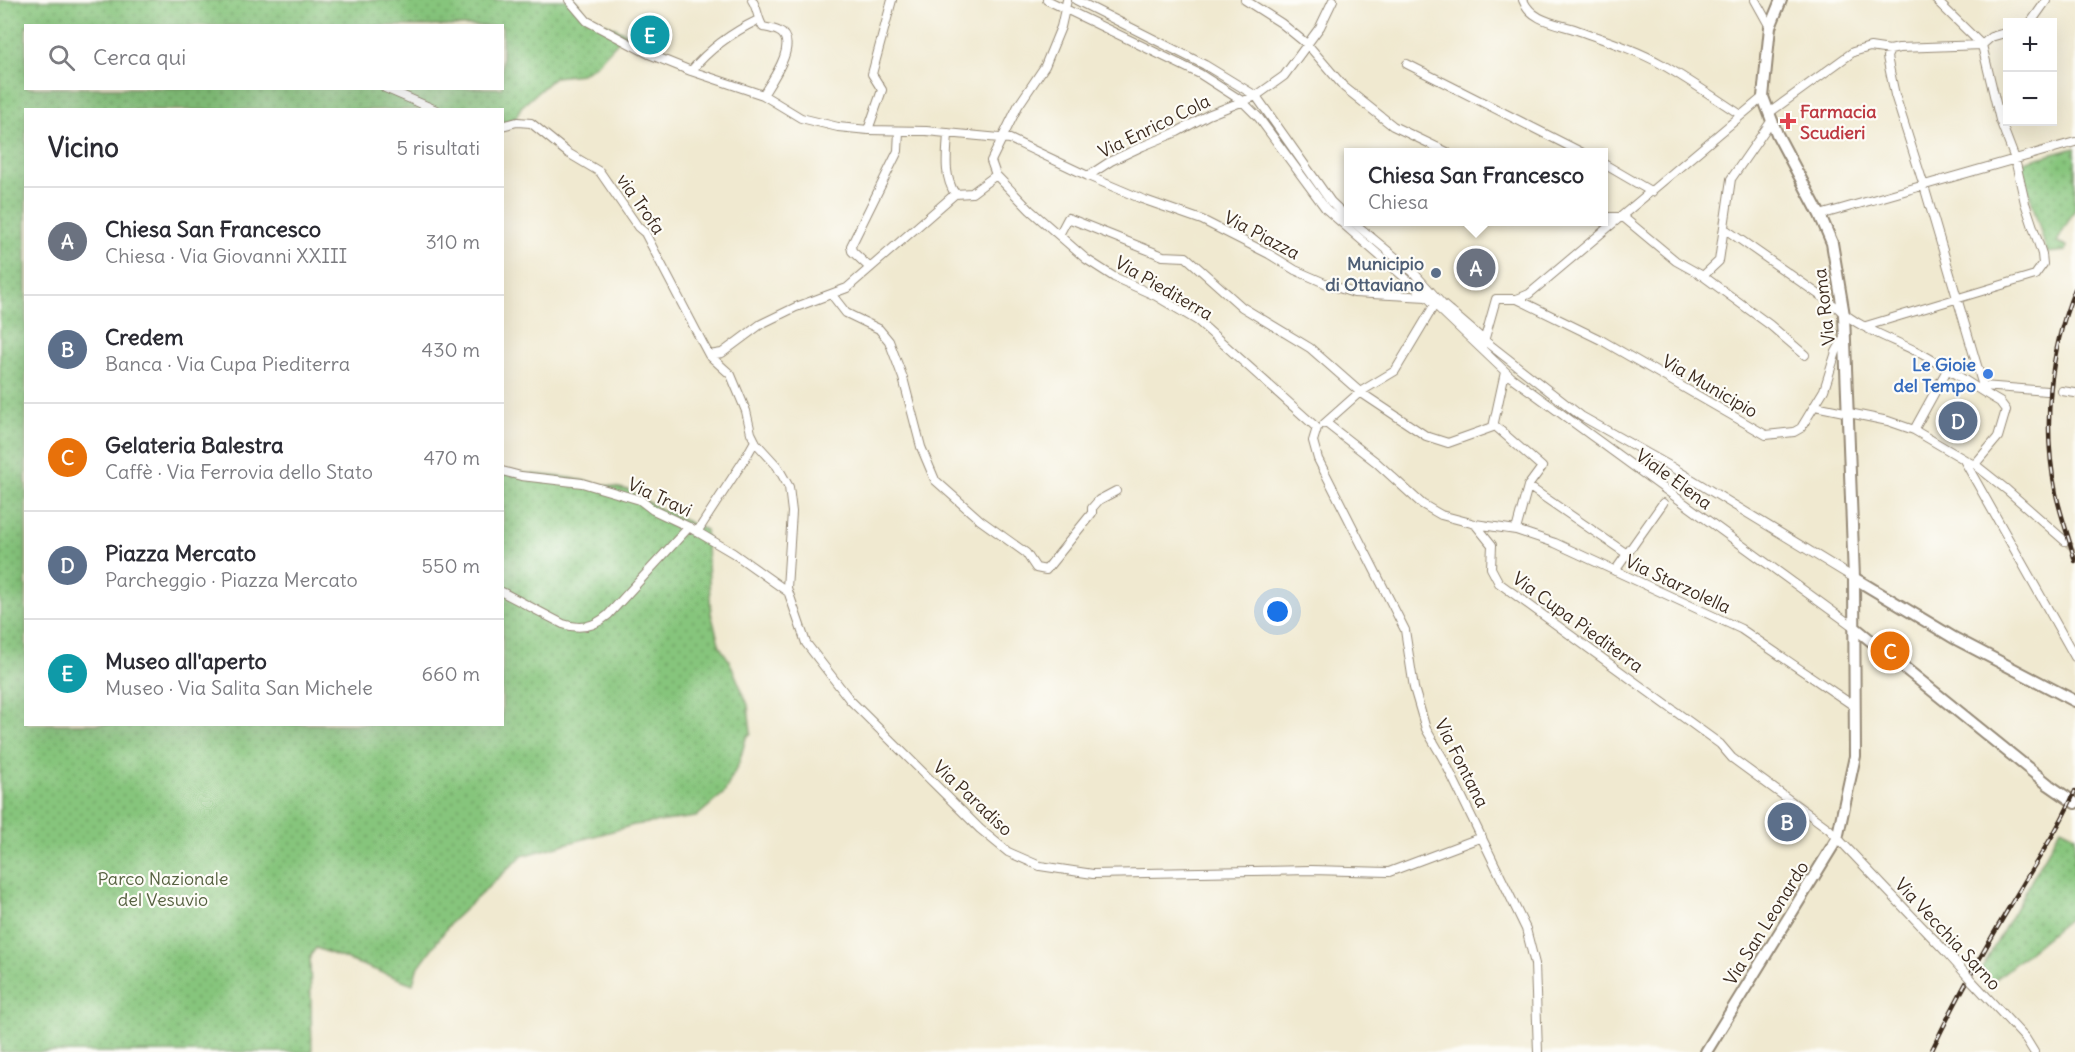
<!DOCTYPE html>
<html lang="it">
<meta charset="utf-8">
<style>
:root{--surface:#fff;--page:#f7f7f7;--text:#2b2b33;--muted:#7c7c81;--line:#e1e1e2;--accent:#0b8043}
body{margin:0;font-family:Delius,sans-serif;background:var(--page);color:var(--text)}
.controls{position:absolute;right:18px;top:18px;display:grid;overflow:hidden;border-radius:0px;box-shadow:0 6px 24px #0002}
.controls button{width:54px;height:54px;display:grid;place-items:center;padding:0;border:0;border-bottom:2px solid var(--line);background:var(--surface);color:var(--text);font:30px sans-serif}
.you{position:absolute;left:1278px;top:612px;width:21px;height:21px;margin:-15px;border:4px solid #fff;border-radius:50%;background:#1a73e8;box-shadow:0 0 0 9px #1a73e833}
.badge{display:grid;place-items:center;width:39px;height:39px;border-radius:50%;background:var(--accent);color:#fff;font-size:20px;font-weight:700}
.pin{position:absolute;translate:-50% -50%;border:3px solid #fff;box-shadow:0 2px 6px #0006}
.popup{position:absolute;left:1344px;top:148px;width:264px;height:78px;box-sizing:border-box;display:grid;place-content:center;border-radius:0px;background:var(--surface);filter:drop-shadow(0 2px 4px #0005);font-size:20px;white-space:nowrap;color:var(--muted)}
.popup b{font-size:22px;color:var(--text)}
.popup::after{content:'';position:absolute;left:50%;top:100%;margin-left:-12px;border:12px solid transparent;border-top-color:var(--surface)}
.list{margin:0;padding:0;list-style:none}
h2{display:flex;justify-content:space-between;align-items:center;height:78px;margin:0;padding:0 24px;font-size:26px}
h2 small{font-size:20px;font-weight:400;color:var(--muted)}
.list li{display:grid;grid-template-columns:39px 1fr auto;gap:18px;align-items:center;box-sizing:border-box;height:108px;padding:0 24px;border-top:2px solid var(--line)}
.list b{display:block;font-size:22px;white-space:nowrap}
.list p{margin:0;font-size:20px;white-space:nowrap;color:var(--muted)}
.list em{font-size:20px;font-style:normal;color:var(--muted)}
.icon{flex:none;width:33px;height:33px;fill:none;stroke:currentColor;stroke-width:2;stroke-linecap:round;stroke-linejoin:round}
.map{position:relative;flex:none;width:2075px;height:1052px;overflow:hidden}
.search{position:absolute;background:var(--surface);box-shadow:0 6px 24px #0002;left:24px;top:24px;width:480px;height:66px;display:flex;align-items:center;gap:15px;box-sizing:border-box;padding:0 21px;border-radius:0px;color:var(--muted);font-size:22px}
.panel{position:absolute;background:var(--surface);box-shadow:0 6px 24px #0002;left:24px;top:108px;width:480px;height:618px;border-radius:0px}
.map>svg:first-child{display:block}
</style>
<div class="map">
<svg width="2075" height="1052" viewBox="0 0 2075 1052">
<defs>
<pattern id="green-dots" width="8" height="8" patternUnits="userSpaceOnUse" patternTransform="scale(1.5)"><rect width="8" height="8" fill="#86c57c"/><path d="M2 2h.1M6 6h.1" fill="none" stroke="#6fa065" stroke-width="1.8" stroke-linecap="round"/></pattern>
</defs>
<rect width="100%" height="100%" fill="#fdfcf7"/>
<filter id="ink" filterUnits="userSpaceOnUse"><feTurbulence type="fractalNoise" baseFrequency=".0167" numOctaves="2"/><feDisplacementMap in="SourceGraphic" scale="12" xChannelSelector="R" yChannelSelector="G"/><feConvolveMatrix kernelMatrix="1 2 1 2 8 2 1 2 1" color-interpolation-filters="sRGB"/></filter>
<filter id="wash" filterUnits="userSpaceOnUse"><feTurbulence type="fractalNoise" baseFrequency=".008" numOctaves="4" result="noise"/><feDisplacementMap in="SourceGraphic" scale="24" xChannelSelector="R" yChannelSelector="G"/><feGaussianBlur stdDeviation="1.35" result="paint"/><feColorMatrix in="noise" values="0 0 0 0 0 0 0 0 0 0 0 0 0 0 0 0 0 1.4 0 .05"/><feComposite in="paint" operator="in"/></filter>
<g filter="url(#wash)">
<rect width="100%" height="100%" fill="#f0e9d0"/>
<path fill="url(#green-dots)" stroke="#60784d" stroke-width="1.5" fill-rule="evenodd" d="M0 0H575L586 15 626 33 597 64 582 74 555 77 521 107 514 122 503 129 502 110H26V724H502L503 471 570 478 629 490 656 507 706 530 711 613 720 647 729 660 748 705 751 733 746 738 739 763 724 793 696 817 634 825 522 856 452 921 417 969 413 984 316 948 310 956 312 1052H0ZM26 26H502V88H26Z
M2075 148V209L2057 242 2067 246 2066 251 2047 253 2021 165 2024 162Z
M2061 828 2075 835V914L1991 983 1981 970Z"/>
</g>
<g filter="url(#ink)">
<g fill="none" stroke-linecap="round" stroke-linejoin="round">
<path stroke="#ccc3ac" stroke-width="8" stroke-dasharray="8 4" stroke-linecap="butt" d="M2065 541 2075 550"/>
<g stroke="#968a77" stroke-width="10">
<path id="street" d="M569 0 587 21 649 54 691 71 763 95 801 118 838 127 868 130 926 131 1010 139 1088 176 1111 161 1143 146 1177 132 1208 115 1256 96 1284 76 1320 27 1333 0
M752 0C758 9 757 18 763 27 768 28 774 29 778 31 801 41 771 82 763 95
M1047 0 1200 74 1242 101 1259 118 1326 209 1427 297 1511 377 1854 627
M1067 0 1061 27 1045 66 1018 106 991 161 996 175 1030 210 1086 259 1114 277 1156 296 1198 321 1317 428
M1076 0 1205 65 1256 96 1331 202 1348 218
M1245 0 1281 23 1308 45 1344 87 1393 126 1447 152
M1523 0C1532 22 1557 23 1577 30 1605 40 1637 50 1663 65 1689 80 1715 98 1741 115
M1755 0 1770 27
M2031 22 2046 1
M1890 50 1887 57 1895 95 1924 186 1983 386
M1407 64 1581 152
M691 71C710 48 731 33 758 20
M385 88 436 110
M1769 113 1853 52 1870 47 1890 50 1899 48 1982 45 1991 37 2008 32
M502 126 517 122 531 123 568 153 600 172 638 227 645 233 703 344 709 355 731 375 746 411 751 433 756 443 777 466 789 487 792 512 787 588 806 643 850 700 980 829 1008 852 1040 866 1093 874 1311 870 1389 872 1482 837
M868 130 882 90 872 74 892 0
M948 133C947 155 943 175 955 194
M1604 164 1652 192
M1088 176 1142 199 1202 220 1269 254 1295 270 1327 284 1354 293 1427 297
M1820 215 2075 142
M1604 217H1623L1676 261 1703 276 1770 325 1805 355
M1353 222 1413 272 1442 304 1485 341 1581 416 1670 466 1854 578
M1725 229 1838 308C1855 326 1893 340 1916 351 1945 366 1972 386 2000 402L2006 410 1998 437 1976 463 1972 464 1914 430 1888 421 1815 406
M1059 235 1068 218 1163 256 1186 257 1242 307 1310 348 1360 392 1426 436 1448 443 1493 427 1505 372
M870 268 852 251 851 246 898 151 899 131
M1703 276 1719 261 1731 179 1772 120
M832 295 846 313 879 329 889 341 903 378 921 447 935 480 980 520 1026 553 1036 568 1046 570 1092 513V508L1099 500 1116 491
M1517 299 1601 340 1766 435 1794 432 1801 428 1824 390 1836 352 1844 338
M1866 326 2035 275 2043 264 2042 254 2025 203 2015 159 2000 120 1982 45 1936 0
M1483 345 1496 299H1517L1529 294 1763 97
M709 355 722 353 761 324 796 307 847 288 955 194 972 193 996 175
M1983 386 2047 391
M2062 391 2075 393
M1326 423 1376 462 1422 504 1441 515 1475 524 1516 530 1555 543 1741 629 1854 706
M1324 424 1360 392 1395 371 1435 304
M1494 425 1542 467 1528 486
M1317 428 1313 441 1318 459 1405 630 1414 688 1426 729 1444 760 1526 929 1535 964 1538 1052
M1914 430 1947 370
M1964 460 2075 657
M1976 463 1978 467 2007 490 2065 541
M502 471 521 476 582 483 640 500 653 510 689 527 733 553 788 592
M1475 524 1492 545 1491 568 1499 583 1720 744 1732 758 1829 829 1946 952
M1516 530 1528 486 1627 554 1663 503
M697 532 746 457 755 441
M1615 571 1627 554
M502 592 563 624C580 630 594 627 608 615L689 527
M1972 981 2026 1039 2034 1052"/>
</g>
<g stroke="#968a77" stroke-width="14">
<path id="secondary" d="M1854 578 1954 638 2075 701
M1854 627 2049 785 2075 803
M1706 1052 1837 839 1855 756 1854 578 1844 315 1832 243 1820 215 1777 134 1763 97 1770 27 1781 0"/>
</g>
<use href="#street" stroke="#fff" stroke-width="8"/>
<use href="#secondary" stroke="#fff" stroke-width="10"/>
<g stroke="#3b2a1e" stroke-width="4.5">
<path id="rail" d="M2075 289C2049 353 2042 426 2056 494 2061 516 2069 538 2075 561
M1931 1052C1957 997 1987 944 2019 891 2038 858 2060 827 2075 791"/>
</g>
<use href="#rail" stroke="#fdfcf7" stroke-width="2" stroke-dasharray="7" stroke-linecap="butt"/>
<g stroke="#968a77" stroke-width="10" stroke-linecap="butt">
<path id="street-bridge" d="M1946 952 1972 981"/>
</g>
<use href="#street-bridge" stroke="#fff" stroke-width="8"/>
</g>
</g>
<path fill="#e0444e" stroke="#fdfcf7" stroke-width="2" d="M1785 112h6v6h6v6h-6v6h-6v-6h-6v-6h6z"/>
<circle fill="#5c6f8a" stroke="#fdfcf7" stroke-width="2" cx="1436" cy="273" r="6"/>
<circle fill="#3f7fe0" stroke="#fdfcf7" stroke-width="2" cx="1988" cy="374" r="6"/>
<g text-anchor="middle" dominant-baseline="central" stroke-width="4.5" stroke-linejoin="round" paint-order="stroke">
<g font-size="18" font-weight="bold" fill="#be3a42" stroke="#fdfcf7" text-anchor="start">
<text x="1800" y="111">Farmacia<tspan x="1800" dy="21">Scudieri</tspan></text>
</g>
<g font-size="18" fill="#3b2a1e" stroke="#fdfcf7">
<text transform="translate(1154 126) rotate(-26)">Via Enrico Cola</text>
<text transform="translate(641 204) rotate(55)">via Trofa</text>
<text transform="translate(1262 235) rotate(28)">Via Piazza</text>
<text transform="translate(1164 288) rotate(30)">Via Piediterra</text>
<text transform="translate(1824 307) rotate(-97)">Via Roma</text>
<text transform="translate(1710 386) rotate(30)">Via Municipio</text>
<text transform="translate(1674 479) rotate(36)">Viale Elena</text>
<text transform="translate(660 497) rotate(25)">Via Travi</text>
<text transform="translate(1678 584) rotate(25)">Via Starzolella</text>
<text transform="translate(1578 622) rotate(36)">Via Cupa Piediterra</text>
<text transform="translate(1462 763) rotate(63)">Via Fontana</text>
<text transform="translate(973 798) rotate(43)">Via Paradiso</text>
<text transform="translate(1766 923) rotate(-58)">Via San Leonardo</text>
<text transform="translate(1948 934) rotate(47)">Via Vecchia Sarno</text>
</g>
<g font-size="18" font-weight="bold" fill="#4e5e75" stroke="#fdfcf7" text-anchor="end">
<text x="1424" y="263">Municipio<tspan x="1424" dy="21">di Ottaviano</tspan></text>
</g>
<g font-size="18" font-weight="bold" fill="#366cbe" stroke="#fdfcf7" text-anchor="end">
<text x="1976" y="364">Le Gioie<tspan x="1976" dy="21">del Tempo</tspan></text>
</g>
<g font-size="18" fill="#55603f" stroke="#fdfcf7">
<text x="163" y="878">Parco Nazionale<tspan x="163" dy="21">del Vesuvio</tspan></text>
</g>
</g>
</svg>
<div class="controls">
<button>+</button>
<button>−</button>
</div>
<div class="you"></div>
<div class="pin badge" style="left:1476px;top:268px;background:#6b7280">A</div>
<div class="popup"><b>Chiesa San Francesco</b>Chiesa</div>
<div class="pin badge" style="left:1787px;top:822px;background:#5c6f8a">B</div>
<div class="pin badge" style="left:1890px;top:651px;background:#e8710a">C</div>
<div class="pin badge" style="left:1958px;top:421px;background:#5c6f8a">D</div>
<div class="pin badge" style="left:650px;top:35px;background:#0f9aa8">E</div>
<div class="search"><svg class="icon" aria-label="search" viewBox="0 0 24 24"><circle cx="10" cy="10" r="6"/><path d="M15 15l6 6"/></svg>Cerca qui</div>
<section class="panel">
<h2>Vicino<small>5 risultati</small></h2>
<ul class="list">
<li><span class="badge" style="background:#6b7280">A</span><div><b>Chiesa San Francesco</b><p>Chiesa · Via Giovanni XXIII</p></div><em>310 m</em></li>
<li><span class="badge" style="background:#5c6f8a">B</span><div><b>Credem</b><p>Banca · Via Cupa Piediterra</p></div><em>430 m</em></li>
<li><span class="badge" style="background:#e8710a">C</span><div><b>Gelateria Balestra</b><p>Caffè · Via Ferrovia dello Stato</p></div><em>470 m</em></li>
<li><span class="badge" style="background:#5c6f8a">D</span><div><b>Piazza Mercato</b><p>Parcheggio · Piazza Mercato</p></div><em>550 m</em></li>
<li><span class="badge" style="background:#0f9aa8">E</span><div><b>Museo all'aperto</b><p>Museo · Via Salita San Michele</p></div><em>660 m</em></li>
</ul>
</section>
</div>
